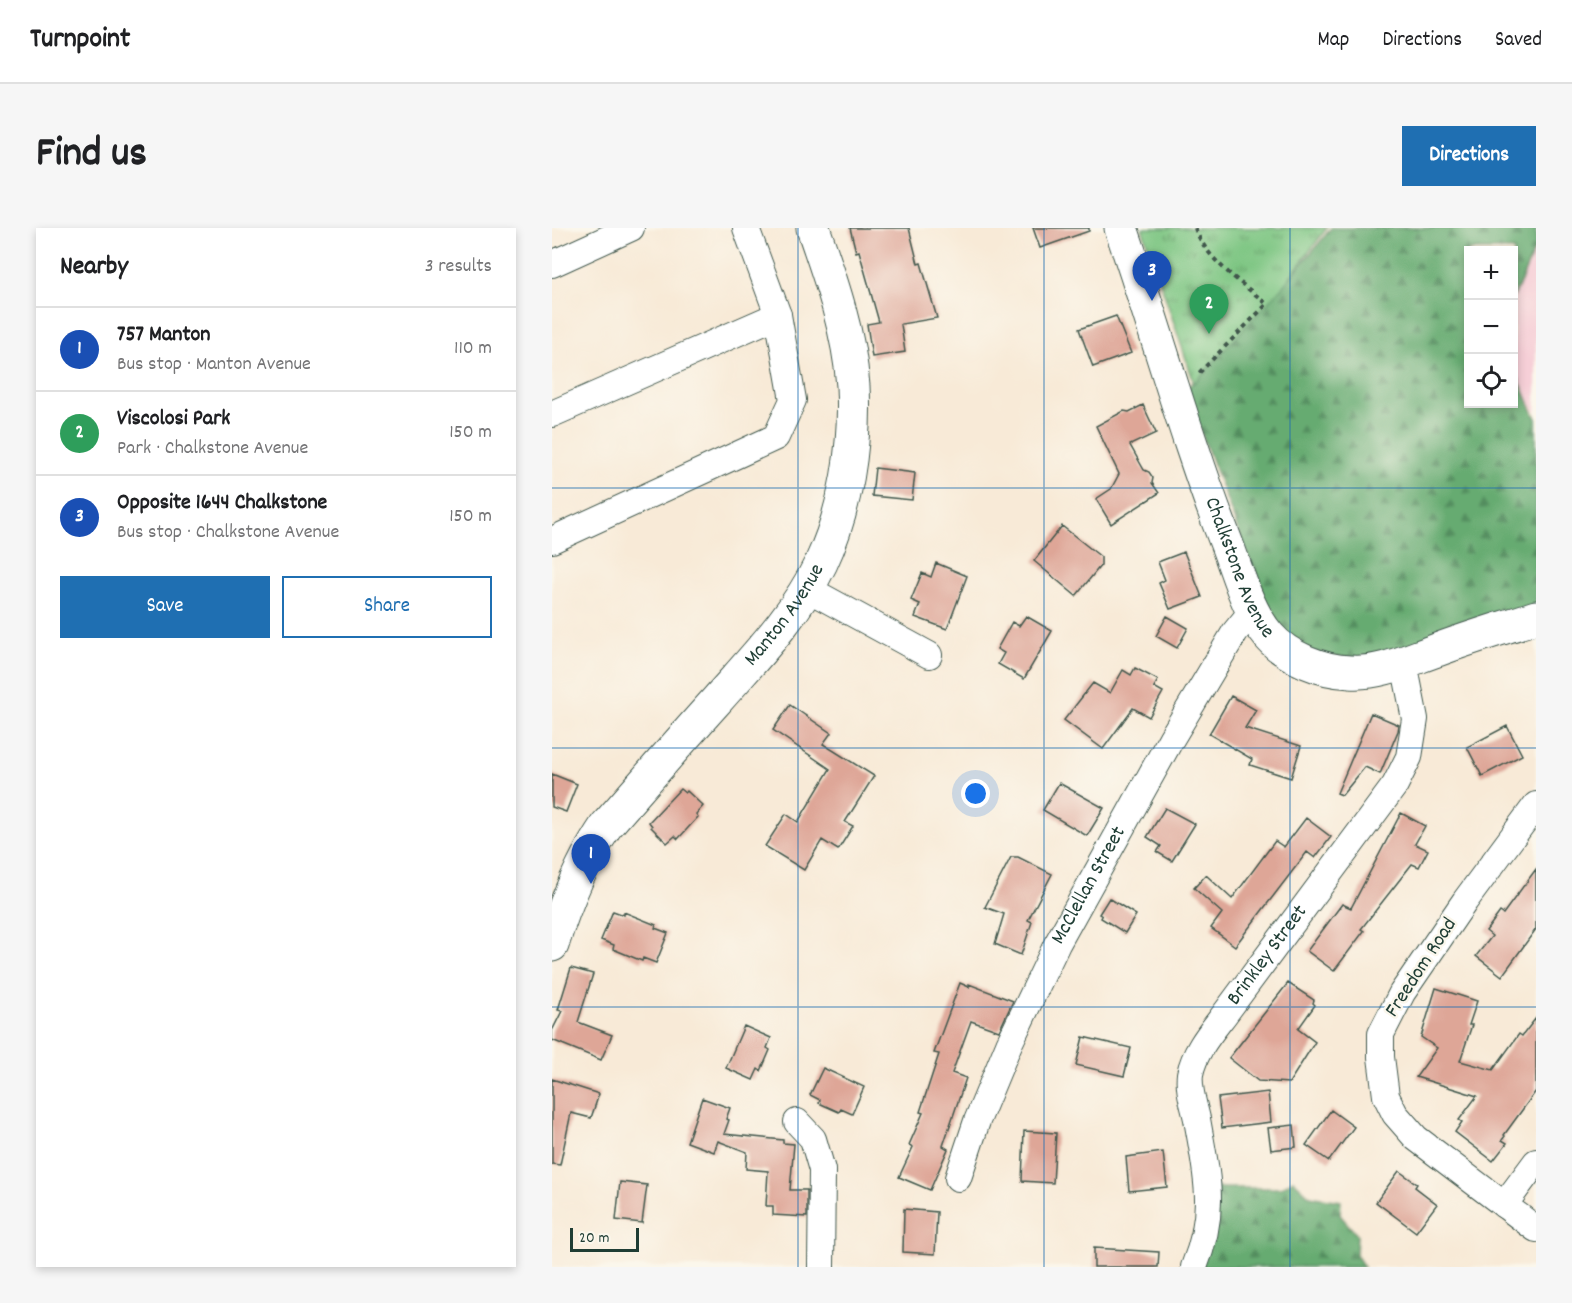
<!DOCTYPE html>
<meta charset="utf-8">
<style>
:root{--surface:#fff;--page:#f6f6f6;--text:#202124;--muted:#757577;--line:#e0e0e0;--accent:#1f6fb2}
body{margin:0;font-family:Dekko,sans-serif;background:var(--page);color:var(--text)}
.controls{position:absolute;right:18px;top:18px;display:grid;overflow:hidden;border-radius:0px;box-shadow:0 3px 9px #0003}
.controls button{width:54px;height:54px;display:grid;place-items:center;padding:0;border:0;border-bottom:2px solid var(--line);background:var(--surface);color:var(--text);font:30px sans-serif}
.scale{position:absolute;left:18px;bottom:15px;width:69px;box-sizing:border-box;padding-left:6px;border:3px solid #1f3d34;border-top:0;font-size:16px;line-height:21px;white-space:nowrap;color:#1f3d34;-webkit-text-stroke:4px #fbf7ec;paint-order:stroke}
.you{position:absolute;left:424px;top:566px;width:21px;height:21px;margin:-15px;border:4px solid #fff;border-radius:50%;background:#1a73e8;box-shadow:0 0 0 9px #1a73e833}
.badge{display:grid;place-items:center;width:39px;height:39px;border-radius:50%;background:var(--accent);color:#fff;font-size:20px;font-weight:700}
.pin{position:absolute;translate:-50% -50px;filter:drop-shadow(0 2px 3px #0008)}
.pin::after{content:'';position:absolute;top:32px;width:21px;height:18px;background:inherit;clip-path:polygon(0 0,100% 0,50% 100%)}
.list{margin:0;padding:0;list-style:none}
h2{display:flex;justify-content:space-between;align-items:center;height:78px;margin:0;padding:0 24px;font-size:26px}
h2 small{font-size:20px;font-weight:400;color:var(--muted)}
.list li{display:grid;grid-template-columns:39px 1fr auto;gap:18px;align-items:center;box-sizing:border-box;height:84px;padding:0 24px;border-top:2px solid var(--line)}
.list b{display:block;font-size:22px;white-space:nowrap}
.list p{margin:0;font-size:20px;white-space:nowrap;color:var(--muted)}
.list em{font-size:20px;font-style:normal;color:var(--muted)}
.actions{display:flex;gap:12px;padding:18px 24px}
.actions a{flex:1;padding:14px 0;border:2px solid var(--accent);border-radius:0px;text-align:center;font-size:21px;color:var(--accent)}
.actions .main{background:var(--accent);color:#fff}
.icon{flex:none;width:33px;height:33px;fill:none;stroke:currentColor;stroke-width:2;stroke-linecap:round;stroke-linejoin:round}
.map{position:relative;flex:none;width:984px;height:1039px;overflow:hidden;border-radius:0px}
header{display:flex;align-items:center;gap:36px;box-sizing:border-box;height:84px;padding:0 30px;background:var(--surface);border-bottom:2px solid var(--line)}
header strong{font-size:28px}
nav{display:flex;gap:33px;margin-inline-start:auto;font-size:21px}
.intro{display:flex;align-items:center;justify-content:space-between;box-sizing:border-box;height:144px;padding:0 36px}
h1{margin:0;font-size:42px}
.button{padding:15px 27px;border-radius:0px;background:var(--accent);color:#fff;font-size:21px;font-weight:700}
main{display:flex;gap:36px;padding:0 36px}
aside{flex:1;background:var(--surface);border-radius:0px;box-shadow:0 3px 9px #0003}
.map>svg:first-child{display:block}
</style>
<header>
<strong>Turnpoint</strong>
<nav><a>Map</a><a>Directions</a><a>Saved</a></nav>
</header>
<div class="intro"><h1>Find us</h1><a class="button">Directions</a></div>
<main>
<aside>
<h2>Nearby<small>3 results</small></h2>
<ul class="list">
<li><span class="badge" style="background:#1a4fb4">1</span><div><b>757 Manton</b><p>Bus stop · Manton Avenue</p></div><em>110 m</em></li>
<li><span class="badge" style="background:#2e9e5b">2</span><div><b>Viscolosi Park</b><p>Park · Chalkstone Avenue</p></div><em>150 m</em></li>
<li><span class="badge" style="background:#1a4fb4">3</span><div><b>Opposite 1644 Chalkstone</b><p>Bus stop · Chalkstone Avenue</p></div><em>150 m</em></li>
</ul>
<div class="actions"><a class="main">Save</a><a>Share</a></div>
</aside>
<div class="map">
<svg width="984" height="1039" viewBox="0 0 984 1039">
<defs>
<pattern id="forest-firs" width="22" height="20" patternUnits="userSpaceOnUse" patternTransform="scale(1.5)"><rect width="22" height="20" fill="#66ab71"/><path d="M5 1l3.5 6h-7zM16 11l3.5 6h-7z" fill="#538c5e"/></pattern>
<pattern id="park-tufts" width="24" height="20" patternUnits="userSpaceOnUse" patternTransform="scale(1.5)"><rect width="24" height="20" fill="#7ec683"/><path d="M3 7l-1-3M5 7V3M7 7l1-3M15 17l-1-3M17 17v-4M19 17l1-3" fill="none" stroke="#67a26c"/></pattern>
</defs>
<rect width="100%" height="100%" fill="#fbf7ec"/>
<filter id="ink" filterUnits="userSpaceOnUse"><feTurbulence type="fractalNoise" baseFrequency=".0167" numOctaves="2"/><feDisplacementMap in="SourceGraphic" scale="12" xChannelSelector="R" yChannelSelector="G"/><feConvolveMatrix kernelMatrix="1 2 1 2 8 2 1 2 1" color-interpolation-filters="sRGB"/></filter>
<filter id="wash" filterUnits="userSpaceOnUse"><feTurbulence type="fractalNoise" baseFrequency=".008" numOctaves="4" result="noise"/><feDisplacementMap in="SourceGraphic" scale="24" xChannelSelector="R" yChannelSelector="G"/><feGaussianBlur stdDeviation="1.35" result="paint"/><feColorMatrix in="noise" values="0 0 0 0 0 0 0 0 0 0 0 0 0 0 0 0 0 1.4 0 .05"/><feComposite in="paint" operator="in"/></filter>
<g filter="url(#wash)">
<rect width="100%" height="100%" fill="#f8ead7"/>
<path fill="#f6cfd7" d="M888 0H984V185L962 149V22H916Z"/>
<path fill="url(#forest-firs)" stroke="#427452" stroke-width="1.5" d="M779 0H984V18L962 69V22H916V176H962V133L964 145 984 191V397L862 437 732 423 633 162C683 109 734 58 779 0Z
M741 952 758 968 789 973 788 987 805 1007 804 1027 812 1039H643L655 960H729Z"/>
<path fill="url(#park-tufts)" stroke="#4e825c" stroke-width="1.5" d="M590 0H775L732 57 642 155Z"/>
<g id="blocks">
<path fill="#dea697" d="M298 0H357L366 36 369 35 385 90 349 96 353 124 320 129 315 96 327 94 307 23 304 24Z
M481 0H537V3L488 20Z
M564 88 579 125 541 139 527 101Z
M591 177 604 205 578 217 592 242 597 244 601 250 600 255 607 265 559 296 544 271 559 261 567 246 544 198 572 183 577 184Z
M323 240 363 245 360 272 320 268Z
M510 298 549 329V337L524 368 482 333Z
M632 324 650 369 618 381 607 355 613 352 606 334Z
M384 335 415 348 395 401 363 389 368 376 359 372 370 345 379 349Z
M474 388 500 403 472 451 446 436 452 425 445 421 460 394 467 398Z
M615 388 636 400 625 420 604 408Z
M583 440 606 452 602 459 611 464 597 489 581 480 551 521 512 492 541 455 558 465 571 442 579 447Z
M679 468 704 482 693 500 749 518 739 550 698 537 700 531 657 506Z
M238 477 279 505 271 516 322 548 293 594 301 598 286 622 270 612 252 642 213 618 234 586 246 594 278 541 221 502Z
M819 485 847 497 846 503 828 546 813 539 790 567 785 565Z
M955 498 970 527 930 548 915 519Z
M0 546 25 556 14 584 0 579Z
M507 555 552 580 535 608 491 582Z
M128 561 133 565 135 563 151 578 144 586 146 589 126 611 123 608 115 615 99 599 100 598 97 594Z
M613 580 643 596 620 633 605 624 609 618 595 609Z
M849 585 873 598 863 616 876 622 867 639 860 636 809 701 812 703 782 743 755 723 790 676 799 680Z
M754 590 779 609 763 630 755 624 683 718 659 700 670 685 642 660 654 647 680 671 723 613 732 619Z
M459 629H466L500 646 476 692 480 694 469 727 443 716 452 686 433 679Z
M984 641V701L950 748 924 728 940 708 934 703 948 684 951 686Z
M557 670 584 687 573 705 549 690 550 688 547 686Z
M61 683 72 687V684L104 697 103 700 116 705 104 735 91 730 90 733 61 721 62 717 49 712Z
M19 740 41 746 26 794 60 807 49 832 0 812V803L10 783 6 782Z
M408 755 417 759V756L461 773 447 803 419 793 400 845 414 850 391 918 396 921 378 962 347 949 361 919 357 917 371 885 368 884 387 826 382 825Z
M736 755 762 772 761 775 763 777 746 801 763 814 737 855 706 853 677 830Z
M884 760 925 773 917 797H920L908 833 941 842 967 806 970 808 984 790V863L952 907 953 908 950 912 955 915 941 933 903 904 910 894 907 892 925 868 864 849 885 820 869 809Z
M192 798 219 810 215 820 218 822 209 843 206 841 201 852 174 840Z
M531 809 579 820 572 848 524 837Z
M271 840 312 859 300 886 289 881 287 884 267 875 268 872 258 867Z
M0 851 47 866 39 890 19 885 8 937 0 936Z
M716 864 719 894 670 900 666 870Z
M150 870 178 880 174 891 177 892 172 906 231 912V915L242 916 238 962H255V989L221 987V978H214L216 943 194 941 195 924 166 913 162 924 135 914Z
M779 882 802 899 777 933 754 917Z
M742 897 744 919 719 922 716 900Z
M472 903 504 905 501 955 470 953Z
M611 924 615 959 577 963 574 929Z
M847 943 865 956 863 959 885 976 864 1004 824 974Z
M68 954 95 957 90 995 64 992Z
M352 981 385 984 383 1026 351 1024Z
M542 1020 607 1024 606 1039H542Z"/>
</g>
</g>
<g filter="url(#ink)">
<use href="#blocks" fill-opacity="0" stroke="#40574c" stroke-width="1.5"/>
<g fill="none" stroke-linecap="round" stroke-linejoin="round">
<g stroke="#40574c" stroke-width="28">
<g id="minor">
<path d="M0 36 79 0"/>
<path d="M0 186 226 87"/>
<path d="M0 312 224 209 241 172 226 87 194 0"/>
<path d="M254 360 377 427"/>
<path d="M984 577 913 673 850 765 829 806V829L834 868 843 886 864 910 984 1001"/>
<path d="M245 894 261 911 270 942 269 1039"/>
<path id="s1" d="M406 950 425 893 457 816 505 716 619 511 683 404 701 382"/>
<path d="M952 977 984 934"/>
<path id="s2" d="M642 1039C665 983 655 948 645 891 642 877 636 861 638 846 642 824 659 804 672 787L843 557 857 529 863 491 852 435"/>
</g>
</g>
<g stroke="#40574c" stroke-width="35">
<g id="major">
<path id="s3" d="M569 0C605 104 634 211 674 314 686 345 695 382 717 408 736 430 770 443 798 444 829 446 856 432 885 422 917 410 951 400 984 389"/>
<path id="s4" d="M0 717C13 675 29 635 54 598 91 556 127 514 165 472 202 430 244 387 269 335 294 282 304 216 301 158 297 103 279 52 261 0"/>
</g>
</g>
<path stroke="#40574c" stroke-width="4" stroke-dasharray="4.5 4.5" stroke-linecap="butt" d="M643 0C655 33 689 54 715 76L645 147"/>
<use href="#minor" stroke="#fff" stroke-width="26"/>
<use href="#major" stroke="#fff" stroke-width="33"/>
</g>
</g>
<path fill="none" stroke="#1f6fb2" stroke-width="1.5" stroke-opacity="0.55" d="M246 0V1039M492 0V1039M738 0V1039M0 260H984M0 520H984M0 779H984"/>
<g text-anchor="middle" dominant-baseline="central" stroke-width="5" stroke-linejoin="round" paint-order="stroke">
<g font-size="21" fill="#1f3d34" stroke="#fbf7ec">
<text stroke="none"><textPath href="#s3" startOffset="360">Chalkstone Avenue</textPath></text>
<text stroke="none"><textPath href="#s4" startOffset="408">Manton Avenue</textPath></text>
<text stroke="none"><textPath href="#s1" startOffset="321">McClellan Street</textPath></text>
<text stroke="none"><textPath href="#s2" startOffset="339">Brinkley Street</textPath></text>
<text transform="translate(870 740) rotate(-57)">Freedom Road</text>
</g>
</g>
</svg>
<div class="controls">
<button>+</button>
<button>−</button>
<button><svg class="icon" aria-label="locate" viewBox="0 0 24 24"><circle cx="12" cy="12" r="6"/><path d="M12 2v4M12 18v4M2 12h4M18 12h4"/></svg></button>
</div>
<div class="scale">20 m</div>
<div class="you"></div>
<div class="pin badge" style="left:39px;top:656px;background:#1a4fb4">1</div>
<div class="pin badge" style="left:657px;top:106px;background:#2e9e5b">2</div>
<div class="pin badge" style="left:600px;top:73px;background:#1a4fb4">3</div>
</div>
</main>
